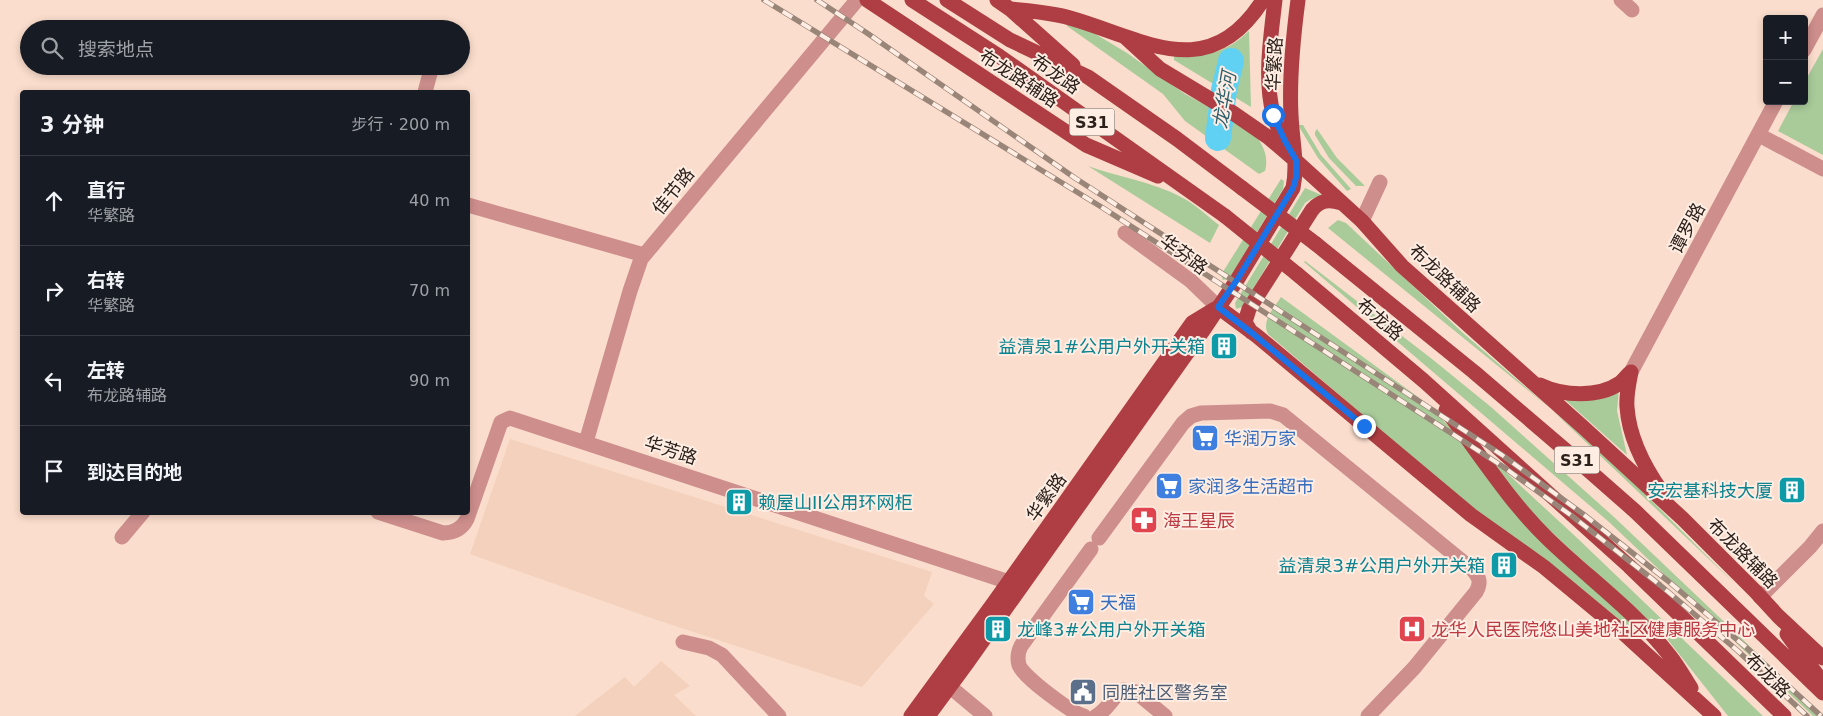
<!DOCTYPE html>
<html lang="zh">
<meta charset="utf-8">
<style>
:root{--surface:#171b24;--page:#20242c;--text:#f1f3f6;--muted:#9ea1a6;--line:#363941}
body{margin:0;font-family:"DejaVu Sans","Noto Sans SC",sans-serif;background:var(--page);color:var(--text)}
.controls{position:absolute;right:15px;top:15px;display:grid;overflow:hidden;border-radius:5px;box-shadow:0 2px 8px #0003}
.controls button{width:45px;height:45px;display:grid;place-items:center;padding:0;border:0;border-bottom:1px solid var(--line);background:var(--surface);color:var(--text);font:25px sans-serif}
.stop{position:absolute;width:15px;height:15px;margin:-11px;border:4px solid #1a73e8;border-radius:50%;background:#fff}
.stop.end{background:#1a73e8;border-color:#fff;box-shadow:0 1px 5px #0008}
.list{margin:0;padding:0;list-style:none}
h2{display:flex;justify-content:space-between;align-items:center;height:65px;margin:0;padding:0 20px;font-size:21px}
h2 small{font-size:16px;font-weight:400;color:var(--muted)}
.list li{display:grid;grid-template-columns:32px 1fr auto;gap:15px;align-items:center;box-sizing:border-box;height:90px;padding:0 20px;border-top:1px solid var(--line)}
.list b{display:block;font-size:19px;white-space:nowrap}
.list p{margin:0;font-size:16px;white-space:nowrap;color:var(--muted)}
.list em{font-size:16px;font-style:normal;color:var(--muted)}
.icon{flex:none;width:28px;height:28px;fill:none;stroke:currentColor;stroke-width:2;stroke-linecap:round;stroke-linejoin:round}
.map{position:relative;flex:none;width:1823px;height:716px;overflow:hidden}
.search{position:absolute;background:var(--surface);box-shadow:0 2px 8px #0003;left:20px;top:20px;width:450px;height:55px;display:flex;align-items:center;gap:12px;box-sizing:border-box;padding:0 18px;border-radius:28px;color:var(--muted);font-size:19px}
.panel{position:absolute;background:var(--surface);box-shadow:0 2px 8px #0003;left:20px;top:90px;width:450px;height:425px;border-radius:5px}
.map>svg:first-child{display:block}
</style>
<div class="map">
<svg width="1823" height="716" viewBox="0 0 1823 716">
<rect width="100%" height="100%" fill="#faddcc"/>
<path fill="#f4d1bc" d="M510 439 932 572 924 596 934 604 862 687 651 618 470 554Z
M661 661 690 686 674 695 696 716H575L625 677 634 687Z"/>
<path fill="#a9cb9a" d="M1067 23 1092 32 1127 53 1185 94 1211 108 1210 131 1225 142 1228 119C1233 123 1240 125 1246 128 1260 136 1270 155 1265 171L1259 174 1185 121 1163 94 1067 26Z
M1249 31 1251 107 1174 60V55C1207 55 1223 55 1249 31Z
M1823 49V155L1778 131 1794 101H1804V83Z
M1298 125H1303L1321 155 1351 189 1347 191 1318 158Z
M1317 129 1337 158 1365 186H1356L1329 158 1315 135V132Z
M1088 166C1119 177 1153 182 1181 197 1195 204 1207 216 1219 225L1210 243Z
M1281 179 1284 181 1283 189 1229 279 1223 280 1221 275Z
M1305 188 1324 196 1311 199 1305 203 1242 307 1236 309 1235 303Z
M1338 220 1346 223 1463 333 1573 428 1641 490 1734 583 1551 409 1328 228Z
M1305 261 1432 359 1491 407 1614 517 1823 716H1813L1609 522 1304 262Z
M1281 297 1422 400 1452 429 1636 628 1642 638 1583 590 1481 516 1268 334C1261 321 1274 308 1281 297Z
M1619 388 1617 411 1627 455 1563 398Z
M1484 452 1575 536 1763 716H1728L1664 635 1537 519Z"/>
<path fill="#61d1f3" d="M1219 61 1238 63 1228 119 1225 142 1210 131 1214 83Z"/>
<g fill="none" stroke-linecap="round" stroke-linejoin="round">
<path stroke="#61d1f3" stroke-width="26" d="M1218 138 1224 90 1231 61"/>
<path stroke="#cd8e8c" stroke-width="15" d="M1621 0 1632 10
M1804 50 1823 15
M425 92 432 66
M1759 135 1823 169
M468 205 644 255
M1362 221 1380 182
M1125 233 1191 281 1218 307
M1631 372 1776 101
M586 442 630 291 641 259 857 0
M378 512 443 533C454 533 462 529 467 519L501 422 510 418 1021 586
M122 537 143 512
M1099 538 1183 423 1191 416 1201 413 1270 411 1283 415 1473 570C1480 578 1481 583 1476 592L1414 668 1368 716
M1760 597 1810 547 1823 531
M683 642 709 648 722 655 779 716
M949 686 985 716
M1084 716C1072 713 1023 677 1019 665 1017 658 1018 652 1021 646L1091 549
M1096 716C1107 711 1112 697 1123 690L1136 692 1165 716"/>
<path stroke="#ae3e43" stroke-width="15" d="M867 0 1086 145 1158 176
M912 0 999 56 1225 216
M947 0 1010 40 1088 77 1177 139 1242 188
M997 0 1010 9 1073 65
M1275 0C1271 35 1264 79 1273 113 1276 127 1284 140 1291 152
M1010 9C1030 11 1050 12 1070 18 1144 39 1208 86 1263 0
M1125 37 1160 69 1233 113 1268 137 1295 160 1362 221 1402 266 1584 428 1683 519 1755 591 1778 616 1823 658
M1316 244 1474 372 1578 461 1636 512 1823 693
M1297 274 1424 381 1629 566 1784 716
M1218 307 1257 336 1471 515 1544 567 1620 630 1714 716
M1251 332 1245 322 1249 309 1312 210C1320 200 1329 199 1341 203
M1631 372C1629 383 1626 395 1627 407 1629 437 1645 468 1662 492
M1540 385C1563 396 1598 398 1620 383 1624 380 1627 375 1631 372
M1446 410C1479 453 1508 500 1547 538 1588 578 1635 611 1670 656 1678 666 1684 677 1691 688
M1787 634 1823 683
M911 716 993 604 1192 323 1215 309
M928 716 967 663 1202 332 1237 280 1293 188C1298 164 1292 140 1291 115 1289 77 1293 38 1298 0"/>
<g stroke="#9a8579" stroke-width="5.5">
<path id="rail" d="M764 0 1103 208 1502 466 1572 516 1660 585 1738 651 1807 716
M817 0 867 33 1075 178 1502 455 1583 514 1668 581 1748 649 1821 716"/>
</g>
<use href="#rail" stroke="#feede3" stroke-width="4" stroke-dasharray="11" stroke-linecap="butt"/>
<path stroke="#ae3e43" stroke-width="15" d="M1242 188 1316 244
M1225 216 1297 274"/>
</g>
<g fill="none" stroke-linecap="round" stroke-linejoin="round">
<path stroke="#1a73e8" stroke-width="6" d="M1273 115 1285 141 1296 160V178L1293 188 1237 280 1218 307 1252 333 1364 426"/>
</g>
<defs>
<g id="building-square" transform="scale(1.4375)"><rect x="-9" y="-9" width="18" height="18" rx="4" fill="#0f9aa8" stroke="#feede3"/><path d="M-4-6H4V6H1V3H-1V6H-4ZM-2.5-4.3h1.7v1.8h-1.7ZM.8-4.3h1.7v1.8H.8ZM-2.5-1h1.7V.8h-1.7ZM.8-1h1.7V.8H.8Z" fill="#fff"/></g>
<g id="supermarket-square" transform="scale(1.4375)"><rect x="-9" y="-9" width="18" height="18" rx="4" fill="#3f7fe0" stroke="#feede3"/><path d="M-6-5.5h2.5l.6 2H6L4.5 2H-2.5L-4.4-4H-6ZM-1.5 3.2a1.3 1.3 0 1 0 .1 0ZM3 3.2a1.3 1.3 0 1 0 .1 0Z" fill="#fff"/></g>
<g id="pharmacy-square" transform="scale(1.4375)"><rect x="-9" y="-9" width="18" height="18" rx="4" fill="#e0444e" stroke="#feede3"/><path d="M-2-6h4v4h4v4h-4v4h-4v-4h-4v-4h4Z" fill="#fff"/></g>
<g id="hospital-square" transform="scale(1.4375)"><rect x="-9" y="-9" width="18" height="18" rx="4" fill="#e0444e" stroke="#feede3"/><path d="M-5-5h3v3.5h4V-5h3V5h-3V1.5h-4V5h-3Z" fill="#fff"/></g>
<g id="civic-square" transform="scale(1.4375)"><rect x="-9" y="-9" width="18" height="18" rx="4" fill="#5c6f8a" stroke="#feede3"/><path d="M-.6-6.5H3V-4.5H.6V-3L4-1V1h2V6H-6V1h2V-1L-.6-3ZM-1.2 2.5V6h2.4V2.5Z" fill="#fff"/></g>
</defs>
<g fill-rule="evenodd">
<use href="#building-square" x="1224" y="346"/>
<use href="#supermarket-square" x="1205" y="438"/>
<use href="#supermarket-square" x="1169" y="486"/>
<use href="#building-square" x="1792" y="490"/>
<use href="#building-square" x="739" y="502"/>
<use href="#pharmacy-square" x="1144" y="520"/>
<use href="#building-square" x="1504" y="565"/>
<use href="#supermarket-square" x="1081" y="602"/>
<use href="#building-square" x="998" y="629"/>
<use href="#hospital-square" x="1412" y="629"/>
<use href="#civic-square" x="1083" y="692"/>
</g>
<g text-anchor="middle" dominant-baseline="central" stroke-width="4" stroke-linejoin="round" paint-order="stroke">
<g fill="#feede3" stroke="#6b5e57" stroke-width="1">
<rect x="1069.5" y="108.5" width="45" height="27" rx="4"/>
<rect x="1554.5" y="446.5" width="45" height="27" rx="4"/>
</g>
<g font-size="16" font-weight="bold" fill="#2c211b">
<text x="1092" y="122">S31</text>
<text x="1577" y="460">S31</text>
</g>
<g font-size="18" fill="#2c211b" stroke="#feede3">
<text transform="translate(1274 64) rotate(-87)">华繁路</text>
<text transform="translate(1056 74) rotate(35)">布龙路</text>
<text transform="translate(1019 78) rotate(33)">布龙路辅路</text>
<text transform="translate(673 191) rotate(-51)">佳节路</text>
<text transform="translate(1687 228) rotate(-62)">谭罗路</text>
<text transform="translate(1184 254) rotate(37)">华芬路</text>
<text transform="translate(1445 278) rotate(43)">布龙路辅路</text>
<text transform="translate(1380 319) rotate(40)">布龙路</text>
<text transform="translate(671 450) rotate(18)">华芳路</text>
<text transform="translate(1046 497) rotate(-54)">华繁路</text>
<text transform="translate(1743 553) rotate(45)">布龙路辅路</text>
<text transform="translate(1768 675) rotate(44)">布龙路</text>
</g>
<g font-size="18" fill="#0d838f" stroke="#feede3" text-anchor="end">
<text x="1205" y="346">益清泉1#公用户外开关箱</text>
<text x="1773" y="490">安宏基科技大厦</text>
<text x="758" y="502" text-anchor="start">赖屋山II公用环网柜</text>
<text x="1485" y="565">益清泉3#公用户外开关箱</text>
<text x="1017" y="629" text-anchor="start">龙峰3#公用户外开关箱</text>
</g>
<g font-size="18" fill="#366cbe" stroke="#feede3" text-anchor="start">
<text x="1224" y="438">华润万家</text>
<text x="1188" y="486">家润多生活超市</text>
<text x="1100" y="602">天福</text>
</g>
<g font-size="18" fill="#be3a42" stroke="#feede3" text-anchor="start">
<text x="1163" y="520">海王星辰</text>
<text x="1431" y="629">龙华人民医院悠山美地社区健康服务中心</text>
</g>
<g font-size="18" fill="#4e5e75" stroke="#feede3" text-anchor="start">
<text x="1102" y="692">同胜社区警务室</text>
</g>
<g font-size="19" font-style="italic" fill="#2e5d6c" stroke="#feede3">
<text transform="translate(1224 100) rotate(-80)">龙华河</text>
</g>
</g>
</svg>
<div class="controls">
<button>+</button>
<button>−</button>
</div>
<div class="stop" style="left:1273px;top:115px"></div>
<div class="stop end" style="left:1364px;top:426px"></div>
<div class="search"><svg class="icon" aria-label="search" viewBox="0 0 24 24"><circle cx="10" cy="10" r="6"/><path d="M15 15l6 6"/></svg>搜索地点</div>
<section class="panel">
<h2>3 分钟<small>步行 · 200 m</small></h2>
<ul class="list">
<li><svg class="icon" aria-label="ahead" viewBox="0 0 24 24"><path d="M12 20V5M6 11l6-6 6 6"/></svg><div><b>直行</b><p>华繁路</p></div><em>40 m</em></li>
<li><svg class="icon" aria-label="right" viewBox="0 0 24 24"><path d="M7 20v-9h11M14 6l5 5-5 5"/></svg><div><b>右转</b><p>华繁路</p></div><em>70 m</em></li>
<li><svg class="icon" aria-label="left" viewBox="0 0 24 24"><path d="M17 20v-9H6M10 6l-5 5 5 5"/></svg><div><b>左转</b><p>布龙路辅路</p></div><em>90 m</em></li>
<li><svg class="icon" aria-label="arrive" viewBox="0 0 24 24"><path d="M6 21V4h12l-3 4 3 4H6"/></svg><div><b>到达目的地</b></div></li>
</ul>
</section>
</div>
